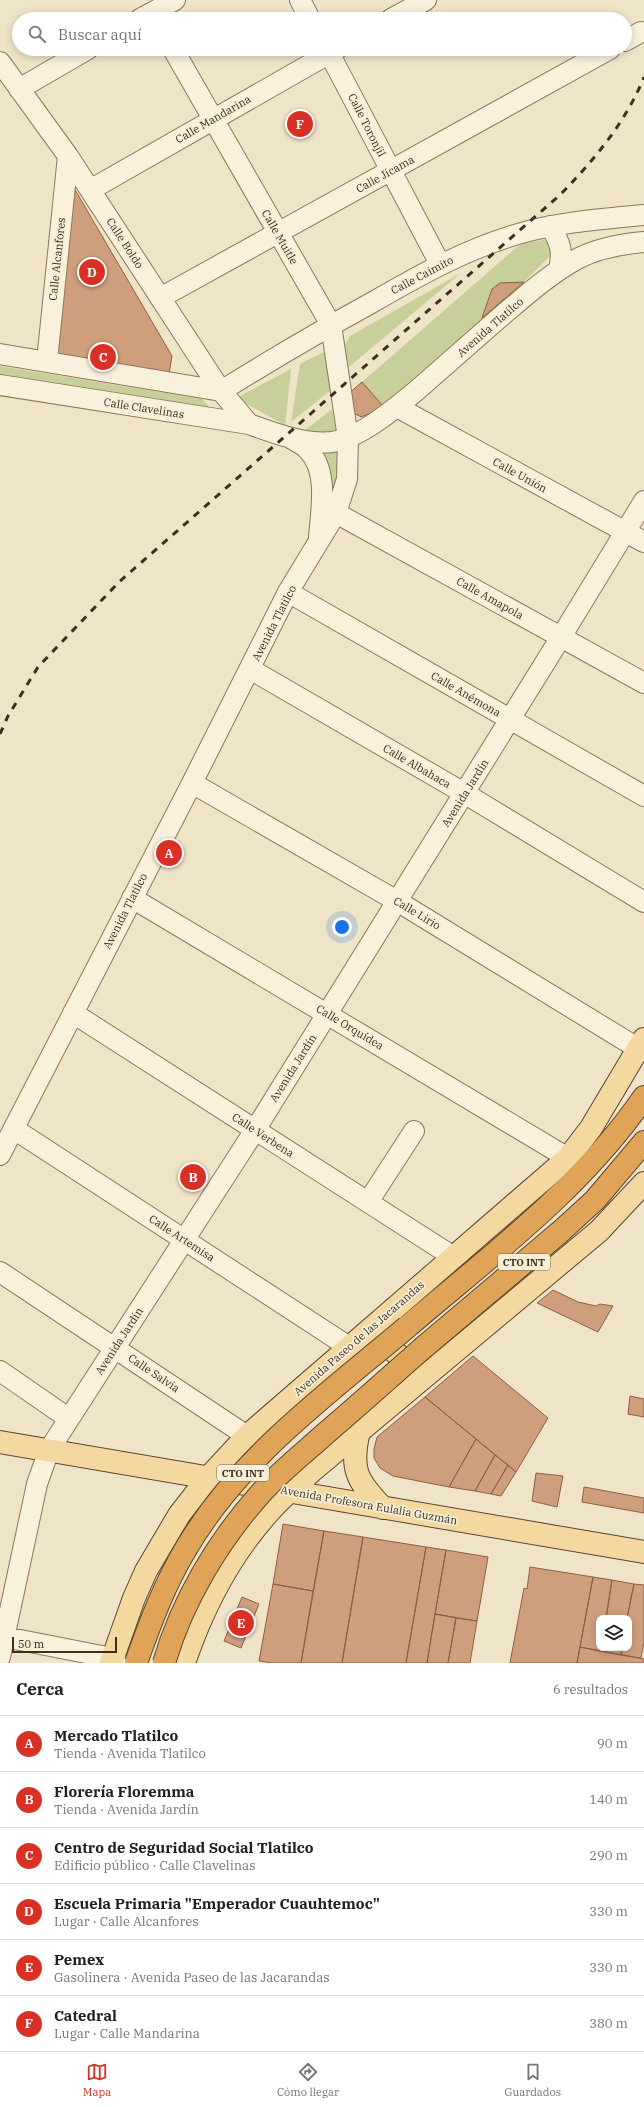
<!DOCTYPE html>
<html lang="es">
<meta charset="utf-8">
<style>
:root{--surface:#fff;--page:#f6f6f6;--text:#202124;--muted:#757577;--line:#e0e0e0;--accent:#d93025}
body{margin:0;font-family:"IBM Plex Serif",serif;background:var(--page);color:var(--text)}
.controls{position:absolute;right:12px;bottom:12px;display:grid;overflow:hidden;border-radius:8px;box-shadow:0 2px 10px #0003}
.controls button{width:36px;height:36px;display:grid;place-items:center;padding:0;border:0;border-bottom:1px solid var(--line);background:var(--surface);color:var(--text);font:20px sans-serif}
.scale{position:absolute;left:12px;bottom:10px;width:105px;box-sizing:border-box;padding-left:4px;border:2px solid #3d2e20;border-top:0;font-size:11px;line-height:14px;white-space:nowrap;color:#3d2e20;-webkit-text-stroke:3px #f7eed8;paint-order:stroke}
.you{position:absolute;left:342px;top:927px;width:14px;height:14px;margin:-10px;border:3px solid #fff;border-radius:50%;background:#1a73e8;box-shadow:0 0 0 6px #1a73e833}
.badge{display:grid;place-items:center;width:26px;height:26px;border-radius:50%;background:var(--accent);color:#fff;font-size:13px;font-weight:700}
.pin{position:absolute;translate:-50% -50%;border:2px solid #fff;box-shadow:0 1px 4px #0006}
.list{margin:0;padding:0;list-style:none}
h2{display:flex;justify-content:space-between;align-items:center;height:52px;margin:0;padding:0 16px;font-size:17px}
h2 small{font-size:13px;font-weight:400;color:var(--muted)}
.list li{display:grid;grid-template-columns:26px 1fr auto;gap:12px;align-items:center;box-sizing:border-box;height:56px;padding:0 16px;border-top:1px solid var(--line)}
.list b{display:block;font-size:15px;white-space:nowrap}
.list p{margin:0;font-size:13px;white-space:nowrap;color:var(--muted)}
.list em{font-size:13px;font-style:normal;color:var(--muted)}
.icon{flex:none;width:22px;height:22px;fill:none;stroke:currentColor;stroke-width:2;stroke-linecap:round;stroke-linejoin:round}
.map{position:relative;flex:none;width:644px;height:1663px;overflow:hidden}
.search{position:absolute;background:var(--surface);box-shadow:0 2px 10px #0003;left:12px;right:12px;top:12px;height:44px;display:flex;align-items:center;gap:10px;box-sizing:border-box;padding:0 14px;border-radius:22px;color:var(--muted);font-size:15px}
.sheet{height:388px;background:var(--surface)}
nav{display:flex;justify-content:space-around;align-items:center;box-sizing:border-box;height:56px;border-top:1px solid var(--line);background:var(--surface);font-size:11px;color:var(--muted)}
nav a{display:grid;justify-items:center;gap:2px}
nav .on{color:var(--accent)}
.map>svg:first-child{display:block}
</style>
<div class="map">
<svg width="644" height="1663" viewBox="0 0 644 1663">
<rect width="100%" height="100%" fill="#f0e4c8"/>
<path fill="#c9cf9b" d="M543 240 550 242 553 253 524 282 376 411 361 417 350 411 347 395 517 247 525 243Z
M461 273 343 372 340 354 350 336Z
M328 350 331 390 291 422 300 364Z
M0 366 202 399 215 414 0 377Z
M291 369 285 425 236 398Z
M332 409 337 433 320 435 304 431Z
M319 447H338V480L328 511Z"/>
<path fill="#cf9f7d" stroke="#8d5f41" d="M74 188 172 356 169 374 48 355Z
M524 282 482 318 492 289 500 283Z
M362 382 383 406 376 411 361 417 350 411 347 395Z
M553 1290 578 1302 596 1306 600 1304 613 1306 598 1332 537 1303Z
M473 1356 548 1418 516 1472 425 1397Z
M630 1396 644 1399V1417L628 1414Z
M425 1397 476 1439 449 1487 393 1476 380 1468 374 1458V1449L377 1437Z
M476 1439 495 1455 475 1491 449 1487Z
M495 1455 508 1465 491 1494 475 1491Z
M508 1465 516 1472 501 1496 491 1494Z
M536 1473 563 1476 557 1507 532 1501Z
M584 1487 644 1498V1513L582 1502Z
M283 1524 324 1531 313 1591 273 1584Z
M324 1531 363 1537 342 1663H301Z
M363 1537 426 1547 406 1663H342Z
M426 1547 446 1550 435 1614 427 1663H406Z
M446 1550 488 1557 477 1621 435 1614Z
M530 1567 593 1577 577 1663H510L524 1588 527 1589Z
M593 1577 612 1580 606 1618H599L600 1651 580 1647Z
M612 1580 634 1584 627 1618H606Z
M273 1584 313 1591 301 1663H272L259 1661Z
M634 1584 644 1585V1642L641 1658 621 1655 622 1648H629V1618H627Z
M242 1597 259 1604 241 1648 224 1641Z
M435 1614 456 1618 448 1663H427Z
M456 1618 477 1621 470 1663H448Z
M580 1647 644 1659V1663H577Z
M601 1648H622L621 1655 600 1651Z"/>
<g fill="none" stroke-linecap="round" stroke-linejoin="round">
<g stroke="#8d765c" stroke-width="22">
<path id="minor" d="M300 0 310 19
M140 19 175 0
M391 19 426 0
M625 41 641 32
M327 49 440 264
M0 62 68 156 221 391 249 424
M19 89 88 49
M90 190 337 49
M550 226C561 244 563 250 559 270
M160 298 610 49
M0 354 221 391C271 360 322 330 373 302 420 275 466 249 518 234 559 222 602 219 644 215
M47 361 68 156
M0 385 249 424C274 433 305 445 332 442 360 438 394 409 416 391 443 367 471 343 498 319 523 298 548 275 577 259 598 248 621 244 644 242
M397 407 644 542
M292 439C297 442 304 445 308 450 329 471 321 510 319 537
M336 513 644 683
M288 592 644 796
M250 669 464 793 644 902
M192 783 397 901 639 1049
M132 898 568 1158
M73 1013 452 1256
M14 1129 349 1347
M0 1155 192 783 288 592 336 513 347 479 348 438 331 325 173 49
M368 1202 414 1131
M0 1272 247 1436
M0 1371 68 1418
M0 1636 112 1658 118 1663
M0 1657 37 1484 49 1450 255 1130 561 637 644 501"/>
</g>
<g stroke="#5b4430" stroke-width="24">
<path id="major" d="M375 1329 418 1378
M359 1431C350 1469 356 1480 383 1508
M0 1442 644 1552
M111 1663 134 1598 146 1571 179 1515 208 1478 247 1436 568 1158 591 1128 644 1039
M184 1663C203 1607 229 1556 269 1512 282 1497 298 1484 313 1470L599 1231 644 1183"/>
</g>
<g stroke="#5b4430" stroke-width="24">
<path id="highway" d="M407 1327C490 1256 582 1188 644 1097
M424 1347 560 1232 595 1200 644 1142"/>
</g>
<use href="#minor" stroke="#faf1dc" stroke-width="20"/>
<use href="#major" stroke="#f3d9a0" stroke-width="22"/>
<use href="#highway" stroke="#e0a458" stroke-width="22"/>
<path stroke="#3d2e20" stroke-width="3" stroke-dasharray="7 7" stroke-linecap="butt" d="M0 734 8 716 38 667 119 582 561 194C594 160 626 122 644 77"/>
<g stroke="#5b4430" stroke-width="24" stroke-linecap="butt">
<path id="highway-bridge" d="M136 1663C150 1623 165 1583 187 1547 240 1457 329 1393 407 1327
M164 1663C182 1601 218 1541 261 1493 281 1471 304 1453 326 1433 359 1405 391 1376 424 1347"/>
</g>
<use href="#highway-bridge" stroke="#e0a458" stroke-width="22"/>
</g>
<g text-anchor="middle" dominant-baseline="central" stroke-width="3.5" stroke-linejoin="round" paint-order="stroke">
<g fill="#f7eed8" stroke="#756857" stroke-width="1">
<rect x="498" y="1254" width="52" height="16" rx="3"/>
<rect x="217" y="1465" width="52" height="16" rx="3"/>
</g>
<g font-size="10" font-weight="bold" fill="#3d2e20">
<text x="524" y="1262">CTO INT</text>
<text x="243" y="1473">CTO INT</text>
</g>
<g font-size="11" fill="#3d2e20" stroke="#f7eed8">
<text transform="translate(213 119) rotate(-30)">Calle Mandarina</text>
<text transform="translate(367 125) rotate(63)">Calle Toronjil</text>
<text transform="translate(385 174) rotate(-29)">Calle Jícama</text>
<text transform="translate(280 237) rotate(60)">Calle Muitle</text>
<text transform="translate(125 243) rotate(57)">Calle Boldo</text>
<text transform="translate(57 259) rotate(-84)">Calle Alcanfores</text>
<text transform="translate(422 275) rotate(-28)">Calle Caimito</text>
<text transform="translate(490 327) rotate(-41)">Avenida Tlatilco</text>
<text transform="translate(144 408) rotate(9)">Calle Clavelinas</text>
<text transform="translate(520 475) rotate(29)">Calle Unión</text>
<text transform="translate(490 598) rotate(29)">Calle Amapola</text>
<text transform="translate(274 623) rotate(-63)">Avenida Tlatilco</text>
<text transform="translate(466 694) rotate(30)">Calle Anémona</text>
<text transform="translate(417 766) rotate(30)">Calle Albahaca</text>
<text transform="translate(465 793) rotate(-58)">Avenida Jardín</text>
<text transform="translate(125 911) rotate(-63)">Avenida Tlatilco</text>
<text transform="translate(417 913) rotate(31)">Calle Lirio</text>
<text transform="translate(350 1027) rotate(31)">Calle Orquídea</text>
<text transform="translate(293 1068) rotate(-58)">Avenida Jardín</text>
<text transform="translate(263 1135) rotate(33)">Calle Verbena</text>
<text transform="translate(182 1238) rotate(33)">Calle Artemisa</text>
<text transform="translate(359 1338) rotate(-41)">Avenida Paseo de las Jacarandas</text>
<text transform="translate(119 1341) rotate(-57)">Avenida Jardín</text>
<text transform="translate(154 1373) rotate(34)">Calle Salvia</text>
<text transform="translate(369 1505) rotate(10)">Avenida Profesora Eulalia Guzmán</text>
</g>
</g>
</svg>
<div class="controls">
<button><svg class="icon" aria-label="layers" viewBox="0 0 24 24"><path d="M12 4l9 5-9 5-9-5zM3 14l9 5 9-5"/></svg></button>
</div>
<div class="scale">50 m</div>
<div class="you"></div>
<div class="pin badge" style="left:169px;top:853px">A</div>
<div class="pin badge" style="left:193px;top:1177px">B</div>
<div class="pin badge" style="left:103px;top:357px">C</div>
<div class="pin badge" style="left:92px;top:272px">D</div>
<div class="pin badge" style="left:241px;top:1623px">E</div>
<div class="pin badge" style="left:300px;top:124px">F</div>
<div class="search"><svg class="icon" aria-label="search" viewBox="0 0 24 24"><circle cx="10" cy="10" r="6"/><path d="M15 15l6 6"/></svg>Buscar aquí</div>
</div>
<section class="sheet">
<h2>Cerca<small>6 resultados</small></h2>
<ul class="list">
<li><span class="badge">A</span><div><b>Mercado Tlatilco</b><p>Tienda · Avenida Tlatilco</p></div><em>90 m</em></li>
<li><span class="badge">B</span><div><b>Florería Floremma</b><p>Tienda · Avenida Jardín</p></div><em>140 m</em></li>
<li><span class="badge">C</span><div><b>Centro de Seguridad Social Tlatilco</b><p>Edificio público · Calle Clavelinas</p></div><em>290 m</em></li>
<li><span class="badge">D</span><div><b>Escuela Primaria &quot;Emperador Cuauhtemoc&quot;</b><p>Lugar · Calle Alcanfores</p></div><em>330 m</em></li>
<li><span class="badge">E</span><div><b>Pemex</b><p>Gasolinera · Avenida Paseo de las Jacarandas</p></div><em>330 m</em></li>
<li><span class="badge">F</span><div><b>Catedral</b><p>Lugar · Calle Mandarina</p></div><em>380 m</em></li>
</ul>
</section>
<nav>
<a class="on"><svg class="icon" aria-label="map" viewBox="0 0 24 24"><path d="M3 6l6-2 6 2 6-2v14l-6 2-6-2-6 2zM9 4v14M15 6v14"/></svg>Mapa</a>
<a><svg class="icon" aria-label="directions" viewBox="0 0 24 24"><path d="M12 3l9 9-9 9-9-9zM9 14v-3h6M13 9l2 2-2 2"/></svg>Cómo llegar</a>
<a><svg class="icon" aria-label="saved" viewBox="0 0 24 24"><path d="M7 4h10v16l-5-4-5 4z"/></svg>Guardados</a>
</nav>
